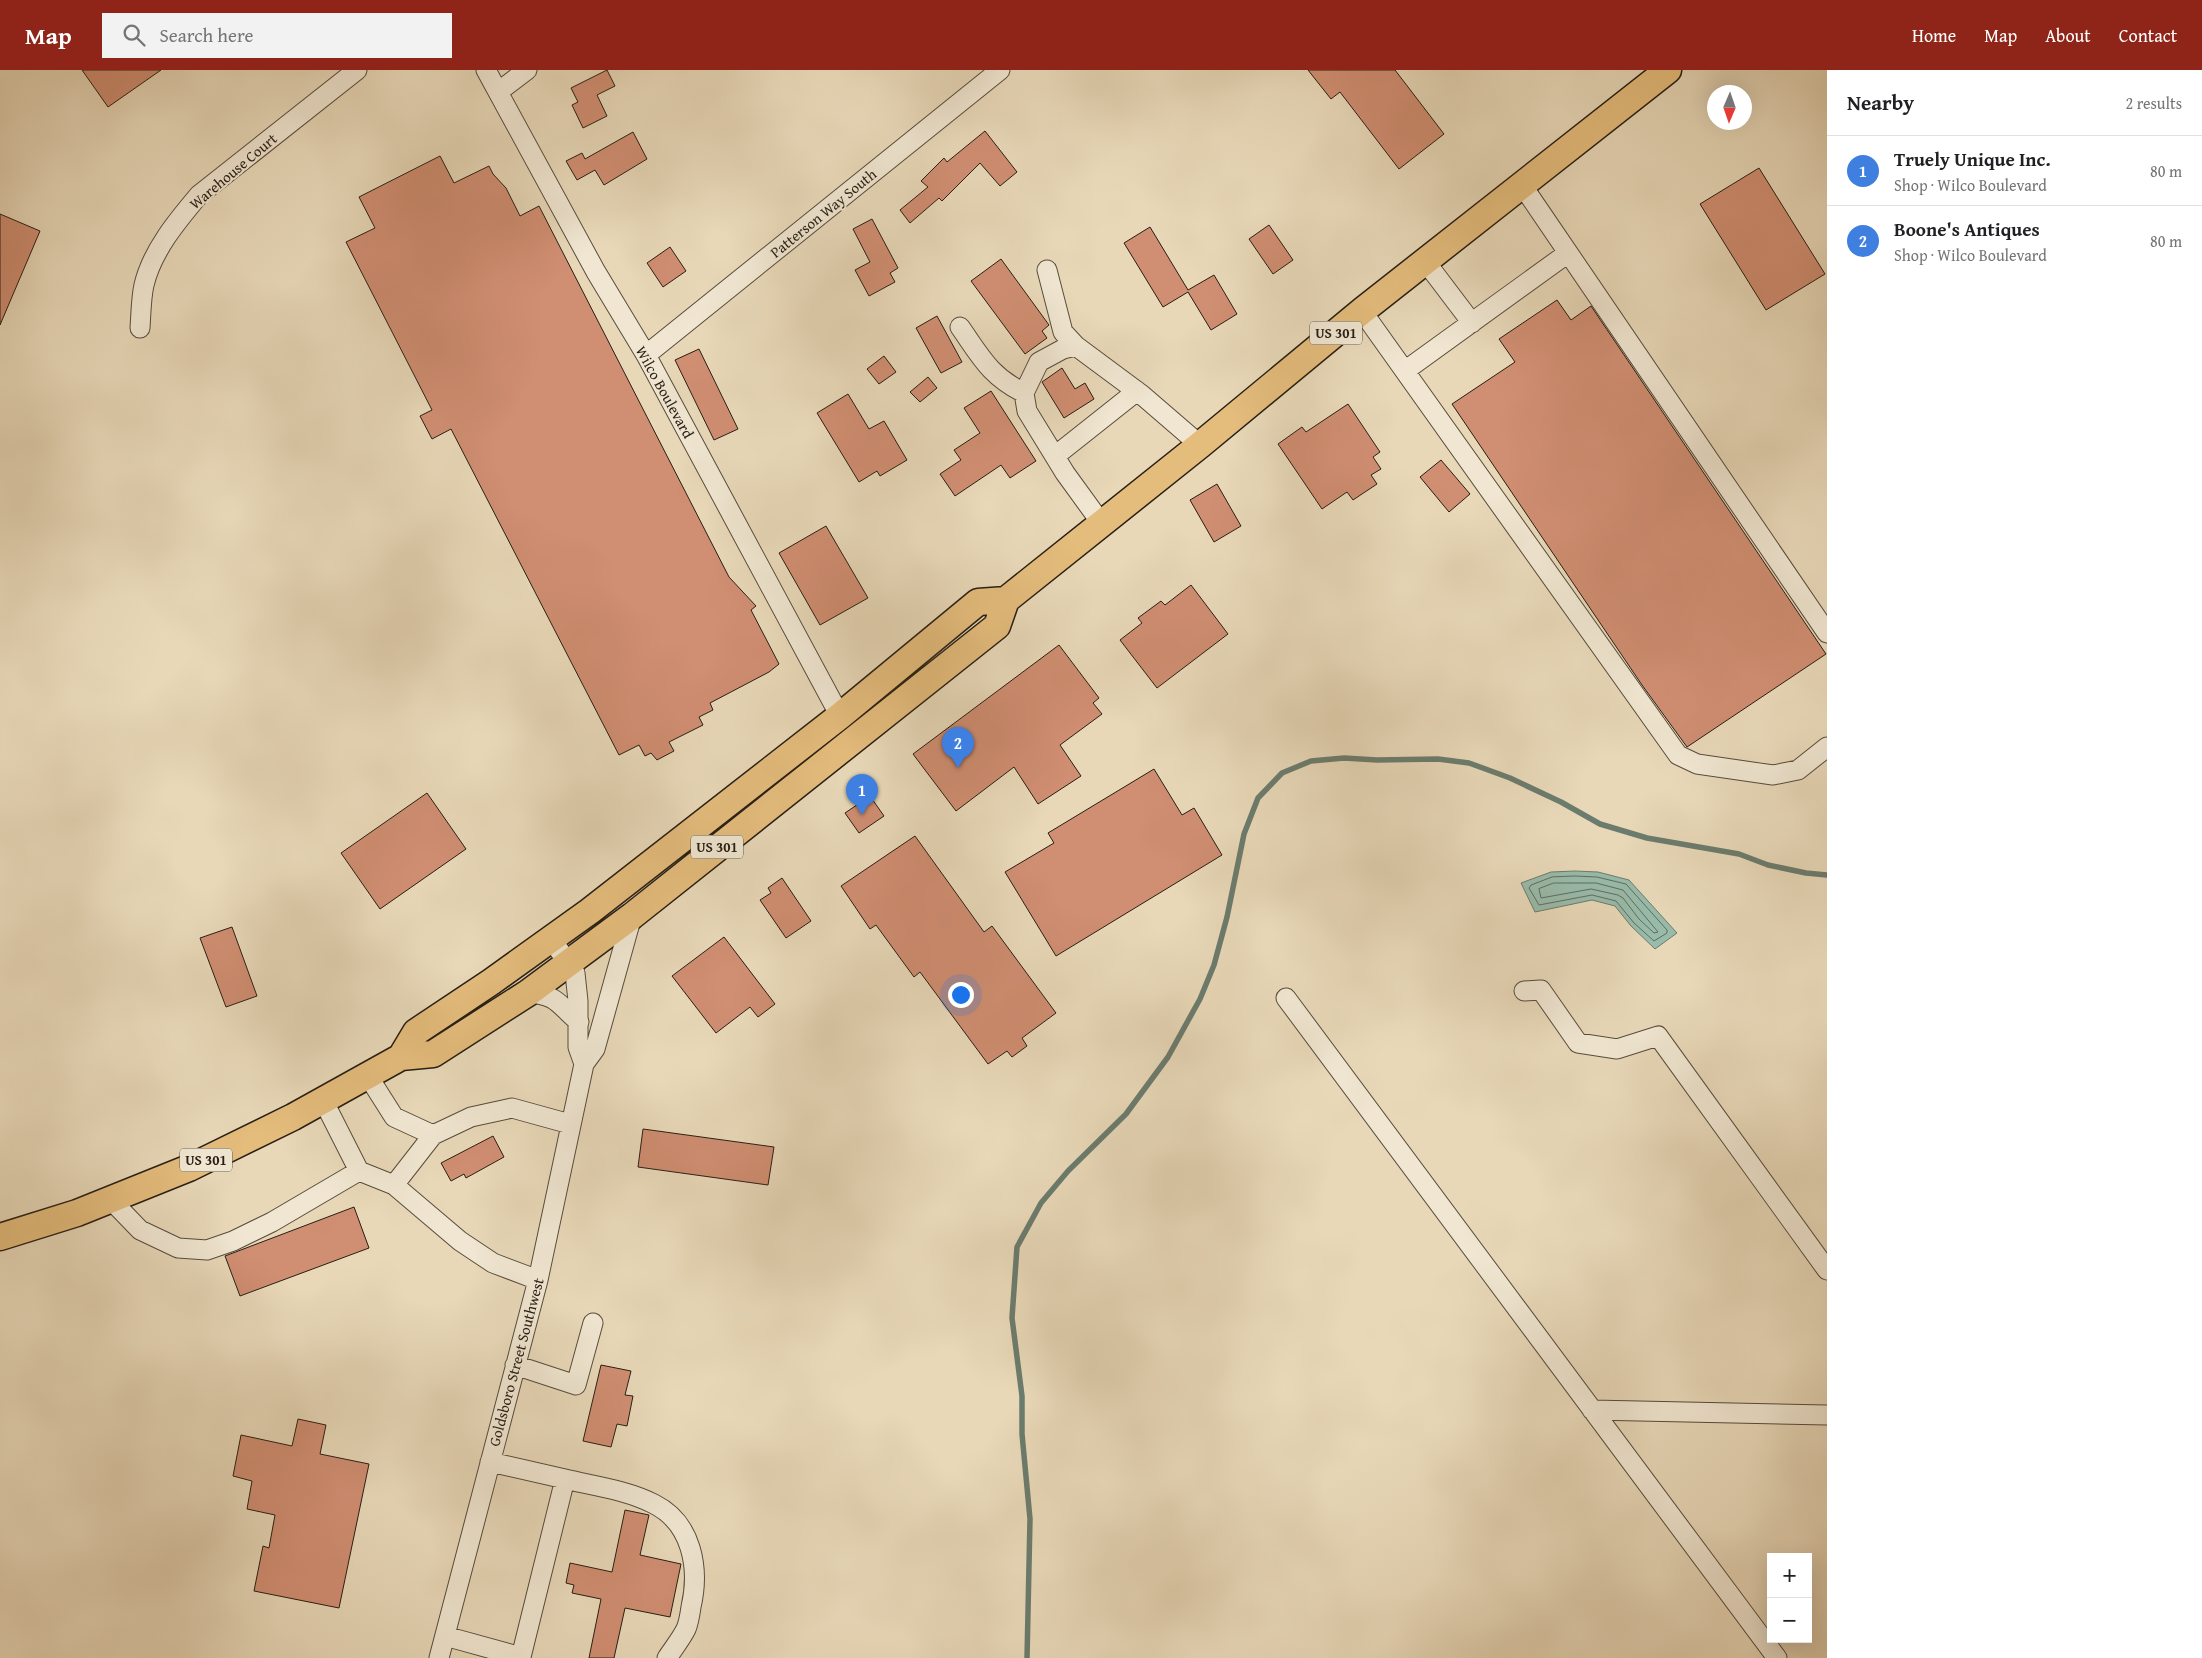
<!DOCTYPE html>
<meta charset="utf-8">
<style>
:root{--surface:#fff;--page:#f2f2f2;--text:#202124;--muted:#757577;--line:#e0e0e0;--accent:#8f2418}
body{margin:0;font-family:"Gentium Book Plus",serif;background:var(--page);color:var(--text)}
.controls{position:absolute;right:15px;bottom:15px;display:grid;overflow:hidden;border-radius:0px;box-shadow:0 5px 20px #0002}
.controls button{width:45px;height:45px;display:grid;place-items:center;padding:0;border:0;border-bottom:1px solid var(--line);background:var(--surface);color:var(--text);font:25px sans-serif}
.compass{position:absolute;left:1707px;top:15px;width:45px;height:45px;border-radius:50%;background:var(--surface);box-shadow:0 5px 20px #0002;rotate:182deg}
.you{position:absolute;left:960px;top:924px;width:18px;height:18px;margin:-12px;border:4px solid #fff;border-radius:50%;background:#1a73e8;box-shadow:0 0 0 8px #1a73e833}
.badge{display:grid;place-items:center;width:32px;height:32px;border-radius:50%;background:var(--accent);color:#fff;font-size:16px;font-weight:700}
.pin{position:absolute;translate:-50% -41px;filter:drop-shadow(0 1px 2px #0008)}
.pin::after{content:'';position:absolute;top:26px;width:18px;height:15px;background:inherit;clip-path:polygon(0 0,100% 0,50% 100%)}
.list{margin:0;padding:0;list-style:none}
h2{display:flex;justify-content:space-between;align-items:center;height:65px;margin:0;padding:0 20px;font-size:21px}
h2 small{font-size:16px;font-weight:400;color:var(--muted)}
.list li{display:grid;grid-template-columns:32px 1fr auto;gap:15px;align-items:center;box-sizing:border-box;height:70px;padding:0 20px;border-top:1px solid var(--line)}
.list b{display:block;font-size:19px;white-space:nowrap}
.list p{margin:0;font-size:16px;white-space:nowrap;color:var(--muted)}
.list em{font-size:16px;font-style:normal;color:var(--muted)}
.icon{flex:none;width:28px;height:28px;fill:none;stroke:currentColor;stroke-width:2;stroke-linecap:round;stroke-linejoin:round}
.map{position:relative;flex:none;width:1827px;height:1588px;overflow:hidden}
header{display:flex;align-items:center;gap:30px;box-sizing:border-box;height:70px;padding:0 25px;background:var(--accent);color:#fff}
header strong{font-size:24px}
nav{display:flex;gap:28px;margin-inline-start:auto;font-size:18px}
.search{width:350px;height:45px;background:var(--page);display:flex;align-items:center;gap:12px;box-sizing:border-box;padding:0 18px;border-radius:0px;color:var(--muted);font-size:19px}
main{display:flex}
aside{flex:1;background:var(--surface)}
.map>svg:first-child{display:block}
</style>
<header>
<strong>Map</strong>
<div class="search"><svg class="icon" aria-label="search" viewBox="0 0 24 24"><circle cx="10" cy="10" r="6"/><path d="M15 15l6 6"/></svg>Search here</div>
<nav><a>Home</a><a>Map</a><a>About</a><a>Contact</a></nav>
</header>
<main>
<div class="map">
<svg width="1827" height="1588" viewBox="0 0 1827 1588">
<rect width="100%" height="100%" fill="#e8d8b8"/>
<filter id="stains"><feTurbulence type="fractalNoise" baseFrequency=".004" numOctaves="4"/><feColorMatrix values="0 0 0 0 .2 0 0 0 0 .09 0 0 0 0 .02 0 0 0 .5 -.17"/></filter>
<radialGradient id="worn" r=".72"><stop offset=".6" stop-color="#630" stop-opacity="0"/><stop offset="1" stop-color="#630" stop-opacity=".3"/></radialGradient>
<path fill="#98bbaa" stroke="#6b7c6e" d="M1575 801 1598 802 1629 810 1677 863 1655 879 1631 856 1615 836 1592 830 1535 842 1521 813 1551 802Z"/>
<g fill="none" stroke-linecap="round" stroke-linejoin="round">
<path stroke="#606c5f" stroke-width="1" d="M1575 806 1597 807 1626 814 1667 860V863L1654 871 1634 853 1616 831 1592 825 1539 835 1529 818 1531 815 1552 807Z
M1554 813H1596L1623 820 1658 862 1654 863 1639 849 1623 828 1618 825 1591 819 1541 828 1539 819Z"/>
<path stroke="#6b7c6e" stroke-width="5.5" d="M1027 1588 1030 1449 1022 1364V1326L1012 1248 1017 1177 1041 1133 1068 1101 1126 1044 1168 987 1200 929 1214 895 1227 847 1244 764 1258 728 1282 703 1311 691 1344 688 1377 690 1438 689 1469 693 1510 708 1561 732 1600 754 1647 768 1739 784 1768 795 1806 803 1827 805"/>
</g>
<path fill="#d08e72" stroke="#271e14" d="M82 0H161L108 37Z
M607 0 615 16 597 25 607 46 583 58 572 35 578 32 571 18Z
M1308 0H1395L1444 64 1399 99 1340 22 1331 29Z
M985 61 1017 102 1000 116 980 93 942 131 939 128 910 153 900 140 928 117 921 111 944 88 947 92Z
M633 62 647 89 604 115 595 100 577 110 566 91 582 83 585 89Z
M440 86 454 113 489 96 493 104 506 118 520 146 539 136 729 507 756 536 751 540 779 594 769 602 710 633 713 640 699 647 703 655 669 672 674 681 657 690 651 683 645 686 639 675 619 685 451 359 432 369 420 346 432 340 346 172 375 158 359 127Z
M1759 98 1825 204 1766 240 1700 134Z
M0 144 40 161 0 255Z
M872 149 898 198 890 203 895 212 869 226 855 200 870 192 853 159Z
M1269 155 1293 190 1273 204 1249 169Z
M1150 157 1188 220 1214 205 1237 244 1211 260 1188 222 1163 237 1124 173Z
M670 177 686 201 663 217 647 193Z
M1001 189 1049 255 1042 261 1047 268 1025 284 971 211Z
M1557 230 1571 250 1591 236 1826 584 1687 677 1642 615 1452 334 1515 292 1499 269Z
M937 246 962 292 941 303 916 258Z
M699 279 738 359 714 370 675 290Z
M884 286 896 302 879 314 867 299Z
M1062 298 1075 319 1085 313 1094 329 1064 348 1042 312Z
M928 307 937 318 920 332 910 322Z
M991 321 1036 391 1010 408 1001 395 955 426 940 404 961 390 954 380 980 363 964 338Z
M848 324 869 359 884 351 907 390 880 406 877 401 859 412 817 343Z
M1348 334 1380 382 1373 387 1381 399 1371 405 1377 414 1353 430 1347 422 1322 439 1278 374 1302 357 1306 362Z
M1441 390 1470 424 1449 442 1420 407Z
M1217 414 1241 456 1214 472 1190 430Z
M826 456 868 528 820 555 779 483Z
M1191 515 1228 564 1157 618 1120 570 1142 553 1138 548 1161 531 1165 535Z
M1059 575 1099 628 1093 633 1102 644 1060 675 1081 706 1038 734 1014 697 956 741 913 684Z
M1154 699 1182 745 1194 738 1222 785 1056 886 1005 802 1054 773 1048 763Z
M427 723 466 779 380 839 341 783Z
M870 726 884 746 859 763 845 743Z
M915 766 984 862 992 856 1056 943 1022 968 1027 976 1012 987 1007 981 988 994 920 902 914 907 876 855 870 859 841 816Z
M782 808 811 851 786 868 760 830 771 823 768 818Z
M232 857 257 926 226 937 200 868Z
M724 867 775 934 758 947 750 937 716 963 672 906Z
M643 1059 774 1077 768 1115 638 1097Z
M493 1066 504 1087 466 1108 464 1104 451 1111 441 1093Z
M354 1137 369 1178 240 1226 225 1186Z
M601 1295 631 1301 625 1325 633 1326 627 1356 617 1354 611 1377 583 1371Z
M298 1349 326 1355 320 1384 369 1394 339 1538 254 1521 263 1476 269 1478 275 1445 247 1439 252 1411 233 1406 241 1365 292 1376Z
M625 1440 649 1445 640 1485 681 1494 670 1547 625 1538 614 1588H589L601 1529 572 1523 574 1515 566 1513 570 1493 612 1502Z"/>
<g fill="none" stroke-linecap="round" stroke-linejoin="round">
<g stroke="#574c3d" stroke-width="21">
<path id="minor" d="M486 0 596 202 646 285 840 646
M498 22 527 0
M1522 115 1827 563
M1425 191 1472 253
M1047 200 1063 262 1076 276
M1362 241 1678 685 1697 694 1773 705 1798 700 1827 677
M960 257C981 287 990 306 1024 323
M140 258C141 244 141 228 144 215 152 181 177 151 199 125L357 0
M646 285 1000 0
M1406 300 1568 183
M1055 386 1137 321
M1102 454 1065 403 1027 341 1024 323 1039 292 1063 279 1076 276 1142 325 1200 375
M552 870 575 903 578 931V977L584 994
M1524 921 1541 920 1578 973 1617 979 1658 966 1827 1200
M528 923C559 925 558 935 579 952
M1286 928 1777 1588
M368 1006 394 1047 433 1065
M323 1030 359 1101 394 1115
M111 1130 140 1160 178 1178 207 1180 233 1171 272 1152 359 1101
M538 1210 493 1193 460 1171 394 1115 433 1065 471 1047 512 1038 570 1054
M515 1295 576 1315 593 1253
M1592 1340 1827 1345
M565 1409C594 1416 627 1420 654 1434 692 1453 700 1498 691 1537 690 1544 689 1552 686 1559 681 1569 673 1579 667 1588
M445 1566 521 1587 565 1409 490 1392
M439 1588 538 1210 584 994 595 979 632 846"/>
</g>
<g stroke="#271e14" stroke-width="29">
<path id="highway" d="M401 987 416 962 491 912 590 841 840 646 978 532 1006 530
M0 1167 77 1143 189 1098 293 1047 401 987 433 984 528 923 632 846 997 556 1006 530 1200 375 1362 241 1668 0"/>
</g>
<use href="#minor" stroke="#f0e6d1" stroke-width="19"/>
<use href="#highway" stroke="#e4bc7c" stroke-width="26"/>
</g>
<g text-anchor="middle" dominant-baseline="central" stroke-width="4" stroke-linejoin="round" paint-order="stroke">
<g fill="#f0e6d1" stroke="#635a4d" stroke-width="1">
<rect x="1310" y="251.5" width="52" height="23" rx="4"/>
<rect x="691" y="765.5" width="52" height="23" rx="4"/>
<rect x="180" y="1078.5" width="52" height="23" rx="4"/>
</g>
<g font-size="14" font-weight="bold" fill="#271e14">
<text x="1336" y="263">US 301</text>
<text x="717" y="777">US 301</text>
<text x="206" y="1090">US 301</text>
</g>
<g font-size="15" fill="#271e14" stroke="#f0e6d1">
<text transform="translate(233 101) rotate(-40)">Warehouse Court</text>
<text transform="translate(823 143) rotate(-39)">Patterson Way South</text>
<text transform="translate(665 322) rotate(61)">Wilco Boulevard</text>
<text transform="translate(516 1292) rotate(-75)">Goldsboro Street Southwest</text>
</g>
</g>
<rect width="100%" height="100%" filter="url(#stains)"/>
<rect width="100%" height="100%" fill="url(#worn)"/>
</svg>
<div class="controls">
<button>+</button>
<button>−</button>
</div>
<svg class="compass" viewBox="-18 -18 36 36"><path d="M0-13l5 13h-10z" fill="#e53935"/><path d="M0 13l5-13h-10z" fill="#757577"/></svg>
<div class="you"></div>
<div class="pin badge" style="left:862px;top:745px;background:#3f7fe0">1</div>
<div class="pin badge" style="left:958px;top:698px;background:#3f7fe0">2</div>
</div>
<aside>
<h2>Nearby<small>2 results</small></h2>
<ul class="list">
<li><span class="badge" style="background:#3f7fe0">1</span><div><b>Truely Unique Inc.</b><p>Shop · Wilco Boulevard</p></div><em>80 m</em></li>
<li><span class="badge" style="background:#3f7fe0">2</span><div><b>Boone's Antiques</b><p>Shop · Wilco Boulevard</p></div><em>80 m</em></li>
</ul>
</aside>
</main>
